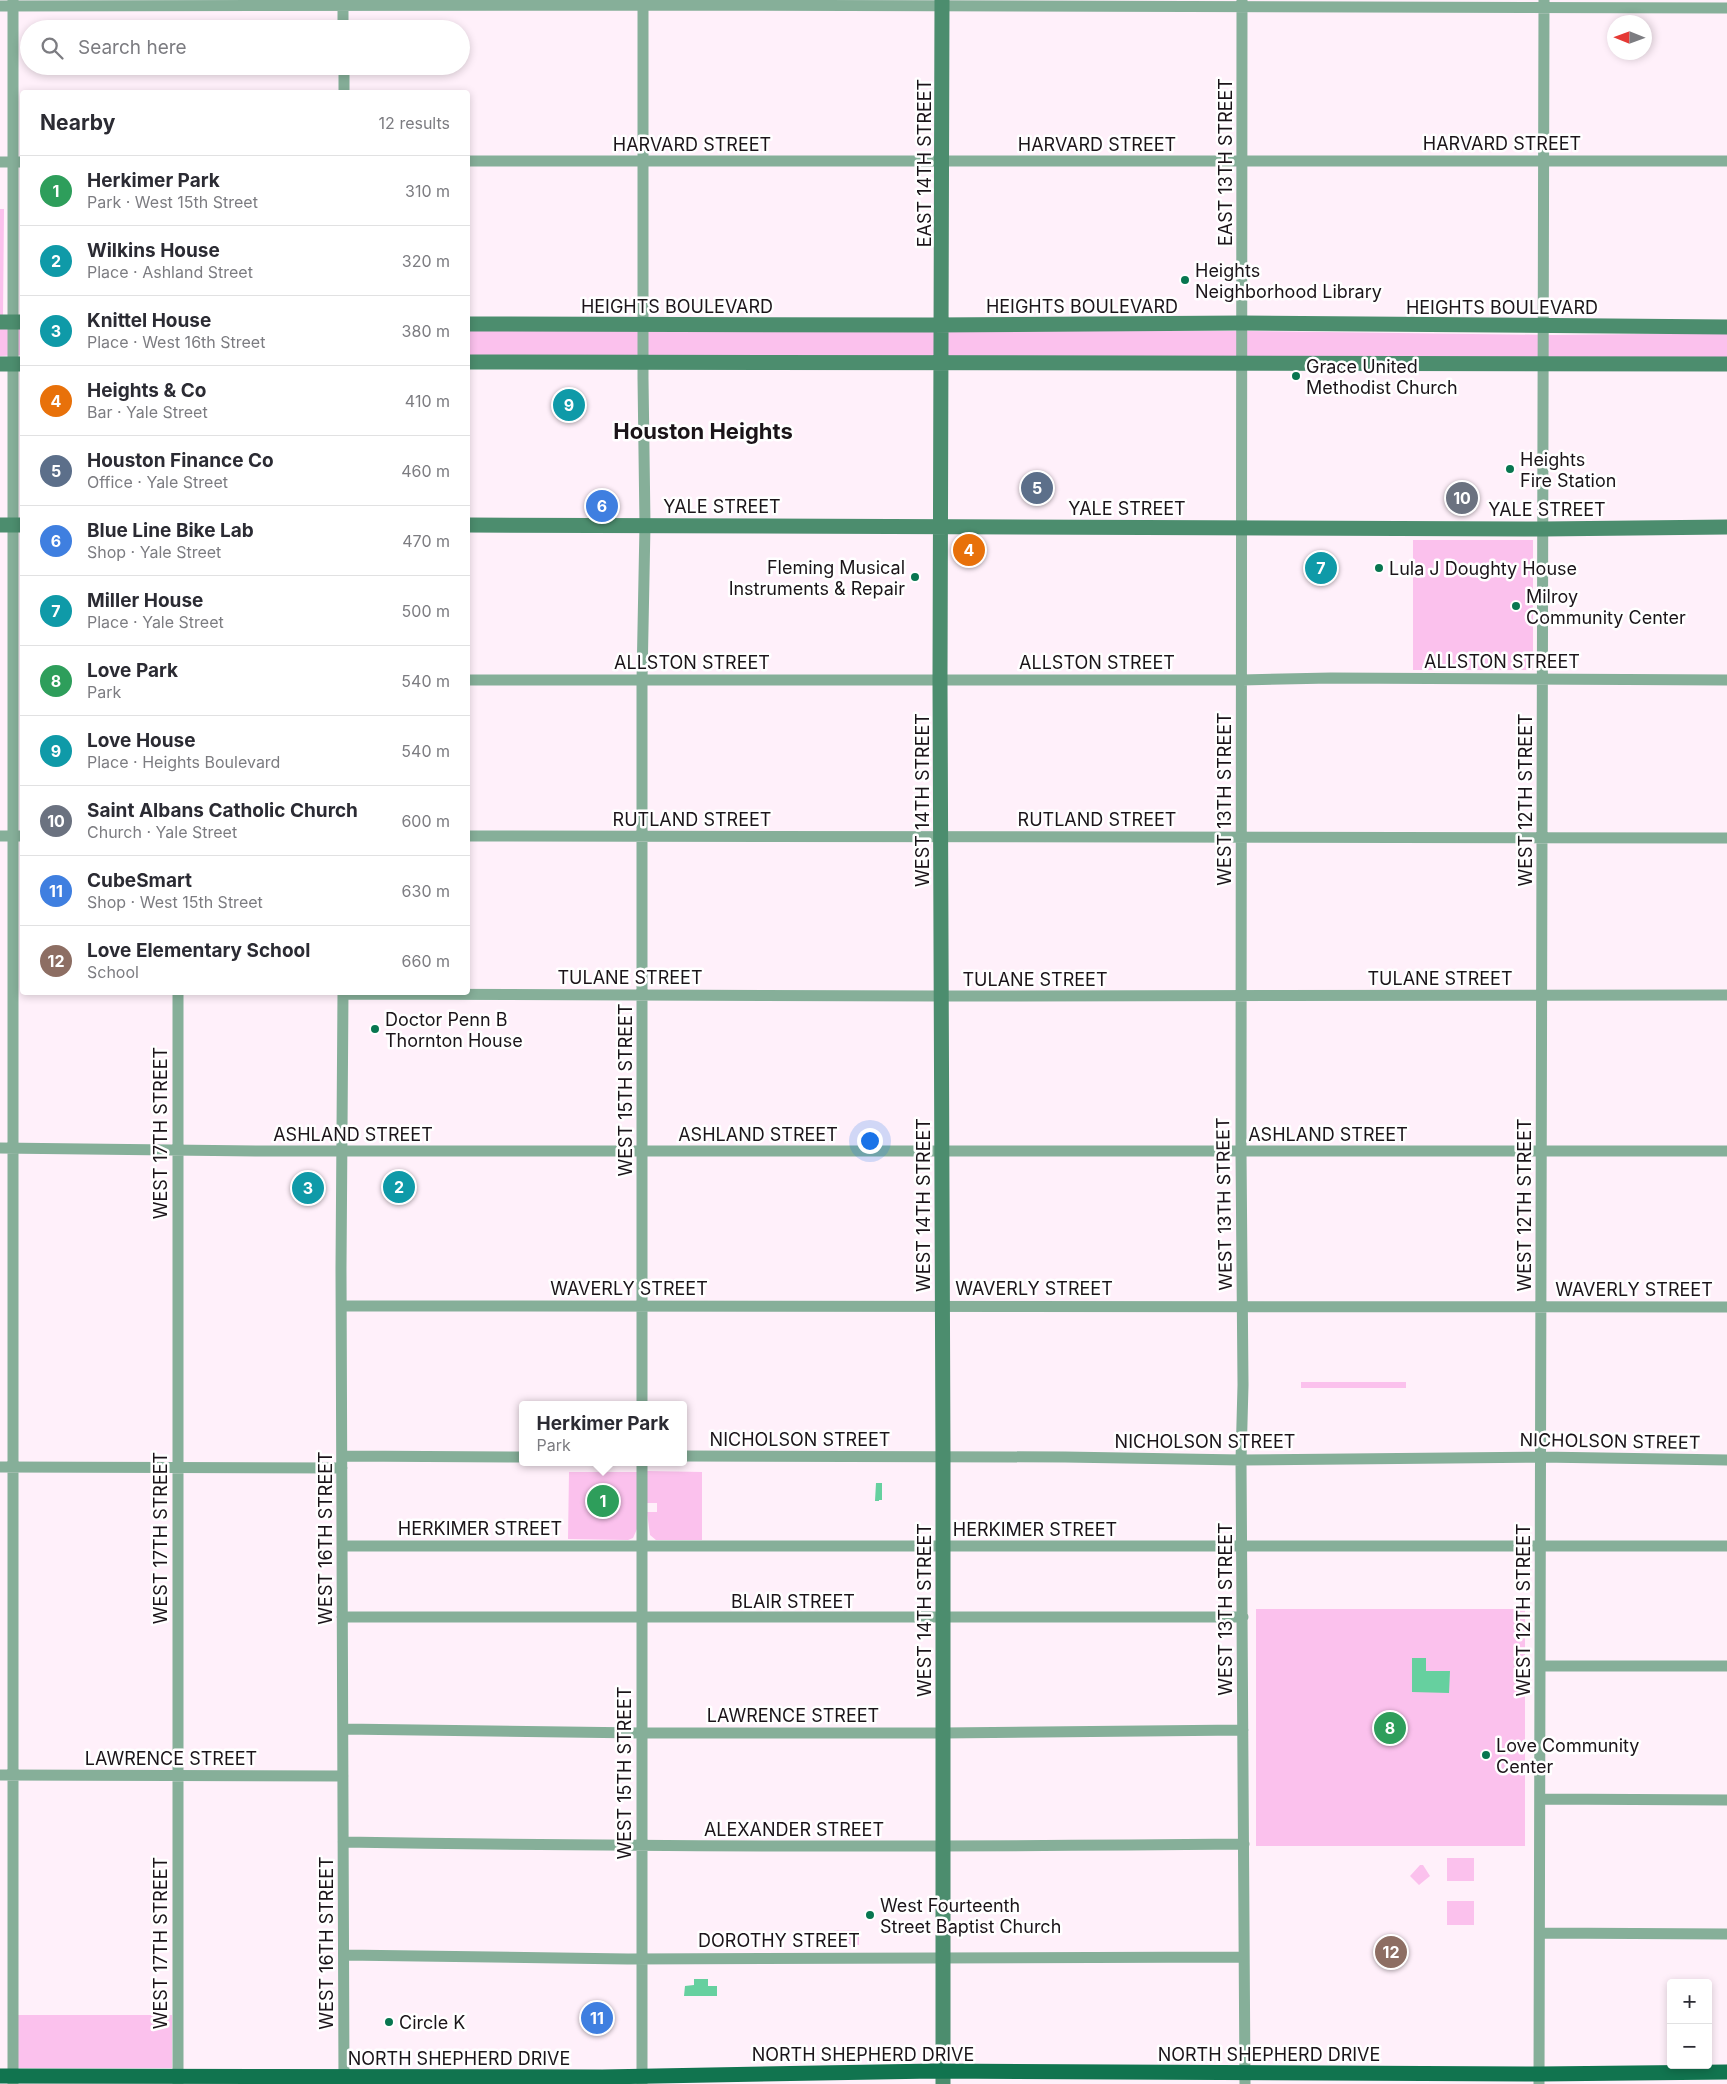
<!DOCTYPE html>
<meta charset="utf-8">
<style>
:root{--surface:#fff;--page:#f2f2f3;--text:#2b2b33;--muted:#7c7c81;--line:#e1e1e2;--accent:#b45309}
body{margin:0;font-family:Inter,sans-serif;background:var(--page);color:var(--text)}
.controls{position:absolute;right:15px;bottom:15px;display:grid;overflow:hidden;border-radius:5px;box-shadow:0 2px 8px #0003}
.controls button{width:45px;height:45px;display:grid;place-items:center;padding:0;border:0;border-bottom:1px solid var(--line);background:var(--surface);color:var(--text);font:25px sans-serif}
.compass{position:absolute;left:1607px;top:15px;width:45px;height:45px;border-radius:50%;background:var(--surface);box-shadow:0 2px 8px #0003;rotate:271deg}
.you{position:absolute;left:869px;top:1140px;width:18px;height:18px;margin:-12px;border:4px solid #fff;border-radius:50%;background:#1a73e8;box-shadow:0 0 0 8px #1a73e833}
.badge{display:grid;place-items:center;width:32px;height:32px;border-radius:50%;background:var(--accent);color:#fff;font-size:16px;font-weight:700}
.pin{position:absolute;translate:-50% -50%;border:2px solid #fff;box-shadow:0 1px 5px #0006}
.popup{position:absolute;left:519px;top:1401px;width:168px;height:65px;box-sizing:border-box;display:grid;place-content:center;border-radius:5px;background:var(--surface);filter:drop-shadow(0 1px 4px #0005);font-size:16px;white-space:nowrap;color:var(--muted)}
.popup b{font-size:19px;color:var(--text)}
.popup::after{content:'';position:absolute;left:50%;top:100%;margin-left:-10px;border:10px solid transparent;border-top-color:var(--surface)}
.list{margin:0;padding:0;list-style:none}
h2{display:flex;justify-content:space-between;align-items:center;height:65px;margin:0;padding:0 20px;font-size:21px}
h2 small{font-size:16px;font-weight:400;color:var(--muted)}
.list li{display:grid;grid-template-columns:32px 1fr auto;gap:15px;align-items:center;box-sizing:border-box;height:70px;padding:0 20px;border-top:1px solid var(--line)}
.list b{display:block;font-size:19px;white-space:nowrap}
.list p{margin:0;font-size:16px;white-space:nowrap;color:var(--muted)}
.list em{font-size:16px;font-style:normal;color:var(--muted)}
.icon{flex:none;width:28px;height:28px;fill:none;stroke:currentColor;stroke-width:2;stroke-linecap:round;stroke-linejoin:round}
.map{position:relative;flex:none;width:1727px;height:2084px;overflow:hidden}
.search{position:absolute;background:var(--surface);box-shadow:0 2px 8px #0003;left:20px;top:20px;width:450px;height:55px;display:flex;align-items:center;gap:12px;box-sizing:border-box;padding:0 18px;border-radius:28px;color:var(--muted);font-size:19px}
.panel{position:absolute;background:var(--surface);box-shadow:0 2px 8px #0003;left:20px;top:90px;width:450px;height:905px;border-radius:5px}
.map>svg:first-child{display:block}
</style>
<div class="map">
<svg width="1727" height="2084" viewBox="0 0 1727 2084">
<rect width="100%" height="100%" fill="#fff0fa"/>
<path fill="#fbc1ed" d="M0 209H4L3 317H0Z
M0 329H22V355L0 356Z
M468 331H1248L1553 335 1727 333V358L468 356Z
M1413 540H1533V670H1413Z
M1301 1382H1406V1388H1301Z
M647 1471 702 1472V1540H656L650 1535 647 1512H657V1503H647Z
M569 1472H638L637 1529 633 1538 628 1540 568 1539Z
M1256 1609H1525V1846H1256Z
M1447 1858H1474V1881H1447Z
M1420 1865H1423L1430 1876 1419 1885 1410 1876Z
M1447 1901H1474V1925H1447Z
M834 1930H859V1945H834Z
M16 2015H172V2068H16Z"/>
<path fill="#66d09f" d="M876 1483H882V1500H879V1501H875Z
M1412 1658H1426V1671H1450L1449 1693 1412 1692Z
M694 1979H708V1986H717V1996H684L685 1986 694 1985Z"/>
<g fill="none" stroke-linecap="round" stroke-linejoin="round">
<path stroke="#86af99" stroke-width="11" d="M13 0V2084
M343 0V29
M1242 0 1241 1152 1243 1385 1241 1460 1245 2084
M0 6 643 5 1727 8
M344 66V92
M468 161H1727
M0 162H22
M468 680H1242L1331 678 1727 680
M0 836H22
M468 836 1727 838
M343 992 341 1268 344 2083
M343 994 941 996 1727 995
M0 1148 262 1151H1727
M342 1306 1727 1307
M642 1405V680L645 525 643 378V0
M342 1456 523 1457
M683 1456 1065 1457 1241 1460 1541 1457 1727 1460
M0 1467 342 1468
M342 1546H1727
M342 1617H1243
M1540 1666H1727
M343 1729 641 1733H943L1243 1730
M0 1775 343 1776
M1540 1799 1727 1800
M343 1842C643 1847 944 1847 1244 1844
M1540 1933 1727 1934
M344 1955 628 1959 1244 1957
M178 2084V992
M642 2084V1462
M1539 2084 1544 0"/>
<path stroke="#4c8d6e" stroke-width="15" d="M942 0 940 680 943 1458V2084
M0 322H22
M468 324 931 325 1242 323 1727 327
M468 362 1727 364
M0 364H22
M0 525H22
M468 525 1543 529 1727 527"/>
<path stroke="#11744f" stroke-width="15" d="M0 2076 602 2077 934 2071 1540 2074 1727 2072"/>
</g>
<g fill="#087650" stroke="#fff" stroke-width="2">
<circle cx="1185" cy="280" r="5"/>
<circle cx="1296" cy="376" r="5"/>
<circle cx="1510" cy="469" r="5"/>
<circle cx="1379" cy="568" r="5"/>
<circle cx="915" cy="577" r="5"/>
<circle cx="1516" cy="606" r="5"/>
<circle cx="375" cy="1029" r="5"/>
<circle cx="1486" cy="1755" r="5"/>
<circle cx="870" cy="1915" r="5"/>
<circle cx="389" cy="2022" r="5"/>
</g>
<g text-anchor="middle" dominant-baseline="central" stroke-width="5" stroke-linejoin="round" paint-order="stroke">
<g font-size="18" fill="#1b1419" stroke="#fff">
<text x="1502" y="143">HARVARD STREET</text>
<text x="692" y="144">HARVARD STREET</text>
<text x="1097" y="144">HARVARD STREET</text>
<text transform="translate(1225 162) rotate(-90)">EAST 13TH STREET</text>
<text transform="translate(924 163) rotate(-90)">EAST 14TH STREET</text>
<text x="677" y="306">HEIGHTS BOULEVARD</text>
<text x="1082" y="306">HEIGHTS BOULEVARD</text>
<text x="1502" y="307">HEIGHTS BOULEVARD</text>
<text x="722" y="506">YALE STREET</text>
<text x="1127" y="508">YALE STREET</text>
<text x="1547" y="509">YALE STREET</text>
<text x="1502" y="661">ALLSTON STREET</text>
<text x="692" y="662">ALLSTON STREET</text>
<text x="1097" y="662">ALLSTON STREET</text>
<text transform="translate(1224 799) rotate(-90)">WEST 13TH STREET</text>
<text transform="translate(922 800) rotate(-90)">WEST 14TH STREET</text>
<text transform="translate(1525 800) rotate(-90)">WEST 12TH STREET</text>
<text x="692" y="819">RUTLAND STREET</text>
<text x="1097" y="819">RUTLAND STREET</text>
<text x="630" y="977">TULANE STREET</text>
<text x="1440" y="978">TULANE STREET</text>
<text x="1035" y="979">TULANE STREET</text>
<text transform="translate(625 1090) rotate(-90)">WEST 15TH STREET</text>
<text transform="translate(160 1133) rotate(-90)">WEST 17TH STREET</text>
<text x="353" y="1134">ASHLAND STREET</text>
<text x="758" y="1134">ASHLAND STREET</text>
<text x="1328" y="1134">ASHLAND STREET</text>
<text transform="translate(1224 1204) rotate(-91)">WEST 13TH STREET</text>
<text transform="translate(923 1205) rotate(-90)">WEST 14TH STREET</text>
<text transform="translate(1524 1205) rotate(-90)">WEST 12TH STREET</text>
<text x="629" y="1288">WAVERLY STREET</text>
<text x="1034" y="1288">WAVERLY STREET</text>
<text x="1634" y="1289">WAVERLY STREET</text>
<text x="800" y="1439">NICHOLSON STREET</text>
<text x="1205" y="1441">NICHOLSON STREET</text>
<text transform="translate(1610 1441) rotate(1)">NICHOLSON STREET</text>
<text x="480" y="1528">HERKIMER STREET</text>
<text x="1035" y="1529">HERKIMER STREET</text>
<text transform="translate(160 1538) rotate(-90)">WEST 17TH STREET</text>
<text transform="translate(325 1538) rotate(-90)">WEST 16TH STREET</text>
<text x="793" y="1601">BLAIR STREET</text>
<text transform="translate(1225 1609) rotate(-90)">WEST 13TH STREET</text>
<text transform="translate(924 1610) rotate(-90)">WEST 14TH STREET</text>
<text transform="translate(1523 1610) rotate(-90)">WEST 12TH STREET</text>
<text x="793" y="1715">LAWRENCE STREET</text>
<text x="171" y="1758">LAWRENCE STREET</text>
<text transform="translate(624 1773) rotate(-90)">WEST 15TH STREET</text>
<text x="794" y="1829">ALEXANDER STREET</text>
<text x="779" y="1940">DOROTHY STREET</text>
<text transform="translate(160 1943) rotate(-90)">WEST 17TH STREET</text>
<text transform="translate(326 1943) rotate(-90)">WEST 16TH STREET</text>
<text x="863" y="2054">NORTH SHEPHERD DRIVE</text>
<text x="1269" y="2054">NORTH SHEPHERD DRIVE</text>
<text x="459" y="2058">NORTH SHEPHERD DRIVE</text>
</g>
<g font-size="18" fill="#1b1419" stroke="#fff" text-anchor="start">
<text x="1195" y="270">Heights<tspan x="1195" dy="21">Neighborhood Library</tspan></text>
<text x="1306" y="366">Grace United<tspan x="1306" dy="21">Methodist Church</tspan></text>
<text x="1520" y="459">Heights<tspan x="1520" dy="21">Fire Station</tspan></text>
<text x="905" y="567" text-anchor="end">Fleming Musical<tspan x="905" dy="21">Instruments &amp; Repair</tspan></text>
<text x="1389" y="568">Lula J Doughty House</text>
<text x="1526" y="596">Milroy<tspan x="1526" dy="21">Community Center</tspan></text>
<text x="385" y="1019">Doctor Penn B<tspan x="385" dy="21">Thornton House</tspan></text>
<text x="1496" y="1745">Love Community<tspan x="1496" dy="21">Center</tspan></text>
<text x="880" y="1905">West Fourteenth<tspan x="880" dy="21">Street Baptist Church</tspan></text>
<text x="399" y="2022">Circle K</text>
</g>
<g font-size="22" font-weight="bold" fill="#1b1419" stroke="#fff">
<text x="703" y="431">Houston Heights</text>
</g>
</g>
</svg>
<div class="controls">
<button>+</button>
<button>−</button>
</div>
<svg class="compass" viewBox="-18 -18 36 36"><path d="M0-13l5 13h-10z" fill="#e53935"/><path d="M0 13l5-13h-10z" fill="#7c7c81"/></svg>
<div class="you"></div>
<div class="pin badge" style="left:603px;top:1501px;background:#2e9e5b">1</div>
<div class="popup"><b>Herkimer Park</b>Park</div>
<div class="pin badge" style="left:399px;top:1187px;background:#0f9aa8">2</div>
<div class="pin badge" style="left:308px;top:1188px;background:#0f9aa8">3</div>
<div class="pin badge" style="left:969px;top:550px;background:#e8710a">4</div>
<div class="pin badge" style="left:1037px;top:488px;background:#5c6f8a">5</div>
<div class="pin badge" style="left:602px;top:506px;background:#3f7fe0">6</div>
<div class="pin badge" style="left:1321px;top:568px;background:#0f9aa8">7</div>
<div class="pin badge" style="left:1390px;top:1728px;background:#2e9e5b">8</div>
<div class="pin badge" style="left:569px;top:405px;background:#0f9aa8">9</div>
<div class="pin badge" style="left:1462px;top:498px;background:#6b7280">10</div>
<div class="pin badge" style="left:597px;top:2018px;background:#3f7fe0">11</div>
<div class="pin badge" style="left:1391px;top:1952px;background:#8d6e63">12</div>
<div class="search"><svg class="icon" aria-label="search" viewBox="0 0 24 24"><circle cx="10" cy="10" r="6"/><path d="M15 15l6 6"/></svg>Search here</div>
<section class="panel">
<h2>Nearby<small>12 results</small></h2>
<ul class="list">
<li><span class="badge" style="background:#2e9e5b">1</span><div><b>Herkimer Park</b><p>Park · West 15th Street</p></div><em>310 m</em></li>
<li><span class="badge" style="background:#0f9aa8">2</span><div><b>Wilkins House</b><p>Place · Ashland Street</p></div><em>320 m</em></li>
<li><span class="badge" style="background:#0f9aa8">3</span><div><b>Knittel House</b><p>Place · West 16th Street</p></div><em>380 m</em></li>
<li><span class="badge" style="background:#e8710a">4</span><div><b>Heights &amp; Co</b><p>Bar · Yale Street</p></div><em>410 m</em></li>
<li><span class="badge" style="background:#5c6f8a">5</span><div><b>Houston Finance Co</b><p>Office · Yale Street</p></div><em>460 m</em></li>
<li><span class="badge" style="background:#3f7fe0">6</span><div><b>Blue Line Bike Lab</b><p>Shop · Yale Street</p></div><em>470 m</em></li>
<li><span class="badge" style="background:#0f9aa8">7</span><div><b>Miller House</b><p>Place · Yale Street</p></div><em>500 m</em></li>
<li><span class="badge" style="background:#2e9e5b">8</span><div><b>Love Park</b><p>Park</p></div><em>540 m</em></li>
<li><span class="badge" style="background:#0f9aa8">9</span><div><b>Love House</b><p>Place · Heights Boulevard</p></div><em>540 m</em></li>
<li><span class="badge" style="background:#6b7280">10</span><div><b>Saint Albans Catholic Church</b><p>Church · Yale Street</p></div><em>600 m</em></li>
<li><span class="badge" style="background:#3f7fe0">11</span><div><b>CubeSmart</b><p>Shop · West 15th Street</p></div><em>630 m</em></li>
<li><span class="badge" style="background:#8d6e63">12</span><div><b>Love Elementary School</b><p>School</p></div><em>660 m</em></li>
</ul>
</section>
</div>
